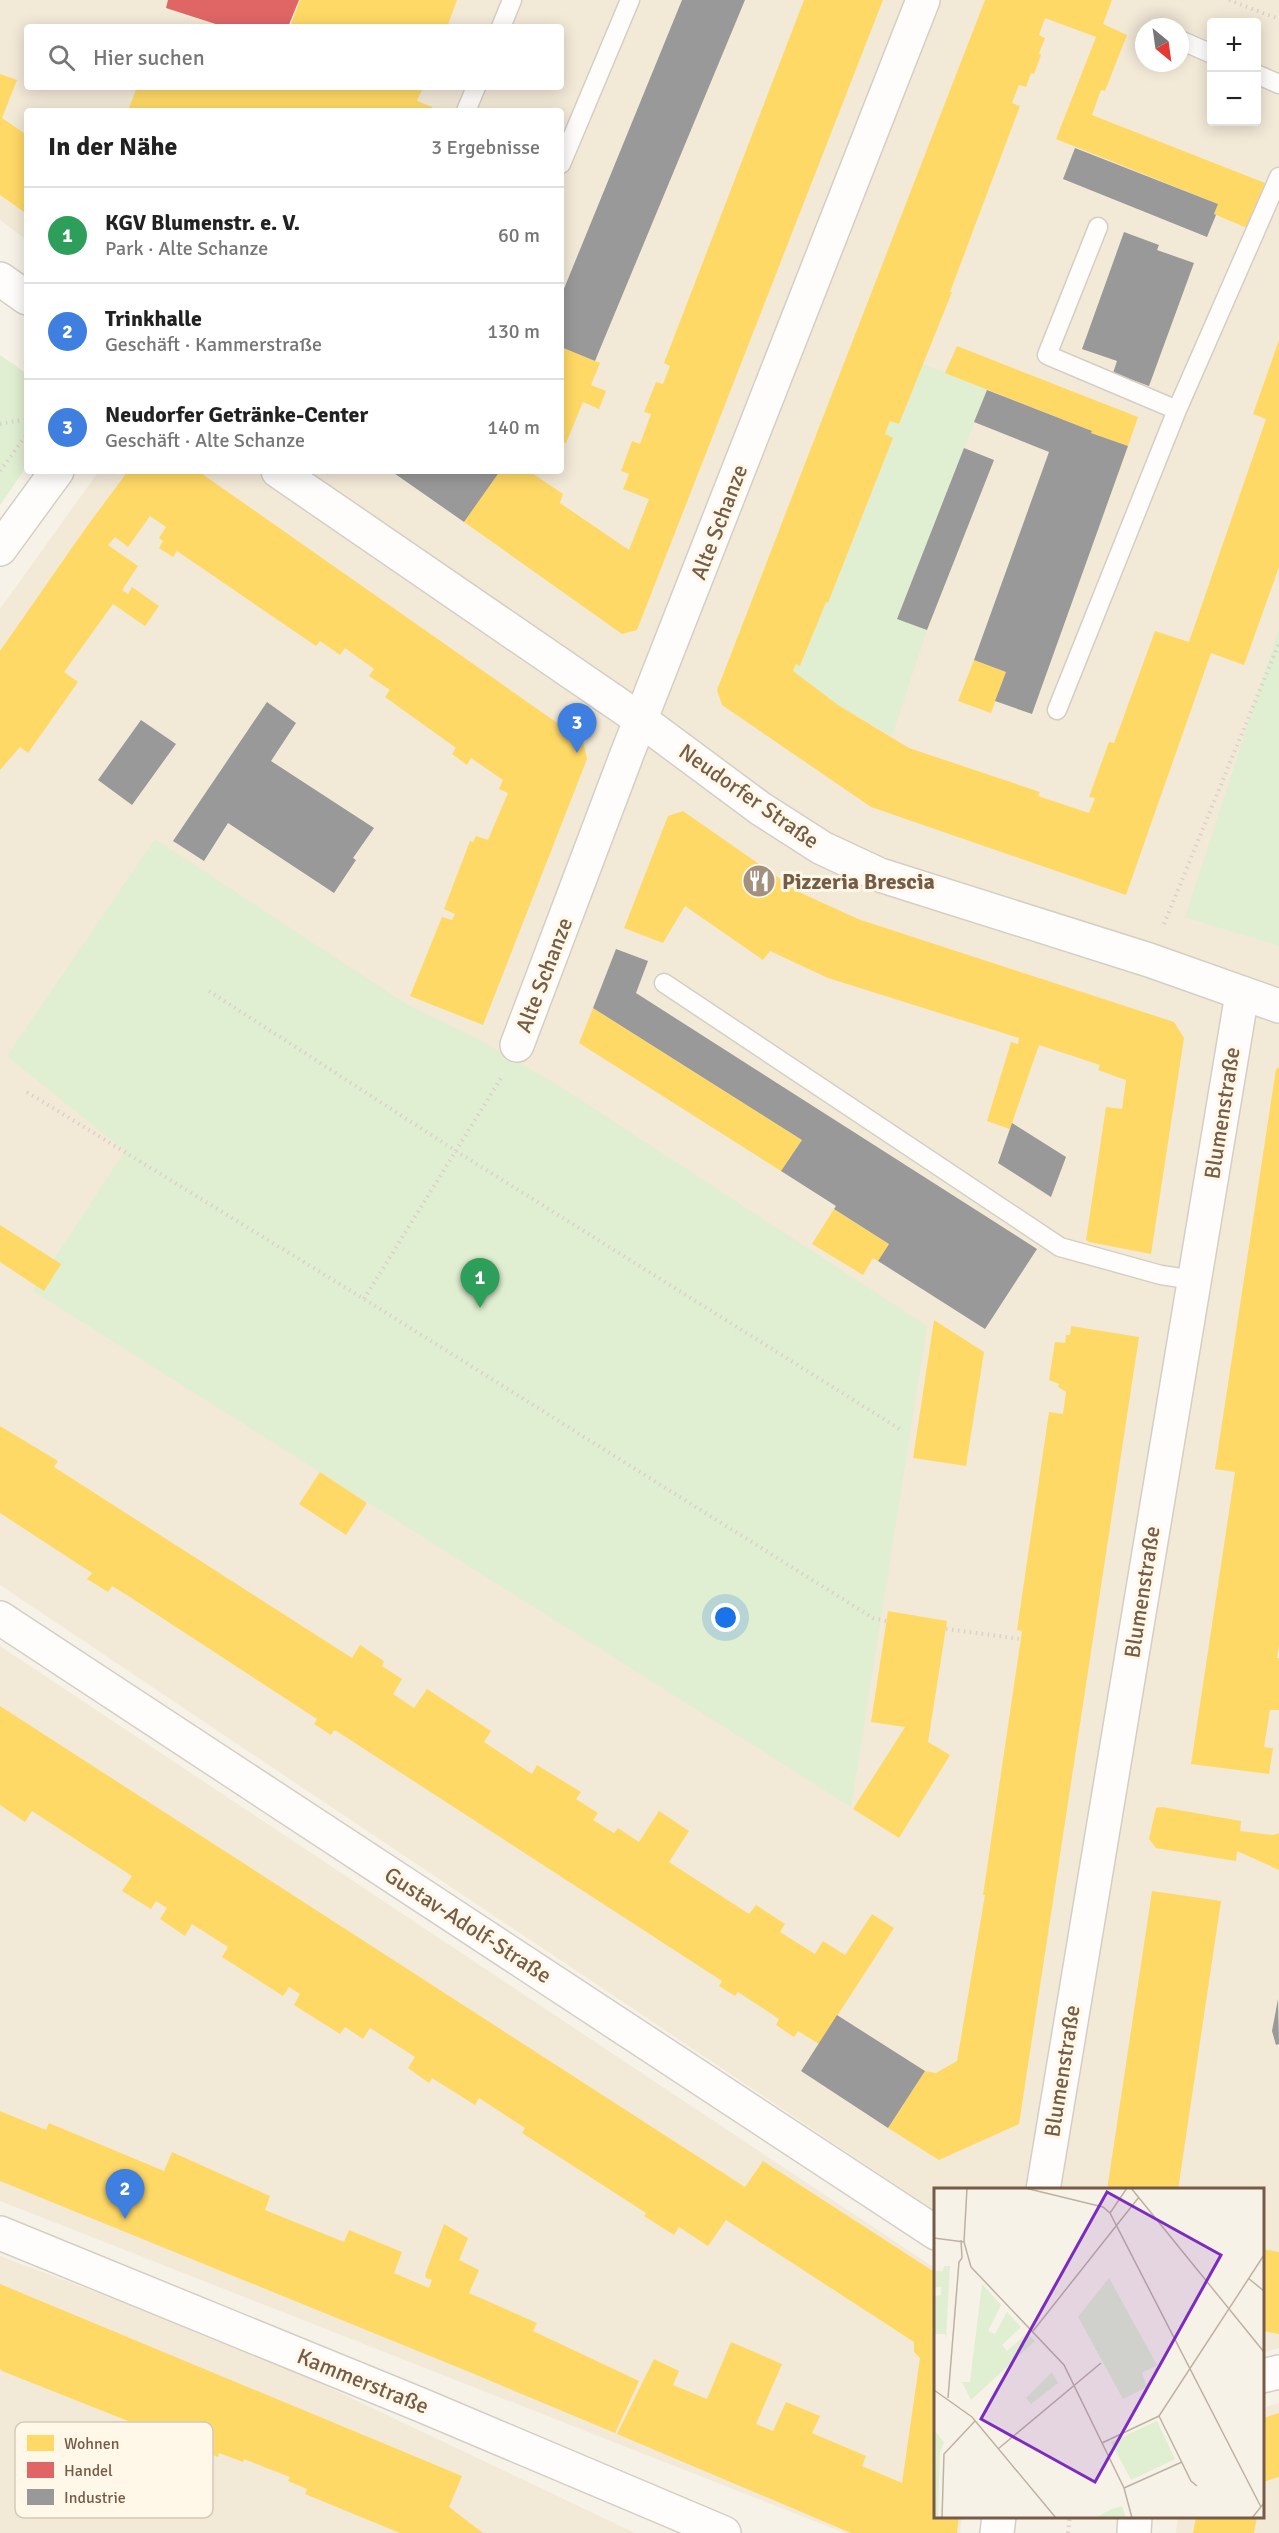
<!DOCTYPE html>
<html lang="de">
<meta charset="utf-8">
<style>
:root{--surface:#fff;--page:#f6f6f6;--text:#222;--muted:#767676;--line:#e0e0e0;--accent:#b45309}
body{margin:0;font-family:Signika,sans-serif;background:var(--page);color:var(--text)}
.controls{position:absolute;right:18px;top:18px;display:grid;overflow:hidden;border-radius:6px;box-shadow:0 3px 15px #0003}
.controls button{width:54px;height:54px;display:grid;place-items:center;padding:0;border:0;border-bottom:2px solid var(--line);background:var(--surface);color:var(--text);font:30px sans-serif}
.compass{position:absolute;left:1135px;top:18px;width:54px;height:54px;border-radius:50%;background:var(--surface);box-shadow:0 3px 15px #0003;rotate:151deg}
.you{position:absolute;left:726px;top:1618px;width:21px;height:21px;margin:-15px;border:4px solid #fff;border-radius:50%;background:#1a73e8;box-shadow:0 0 0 9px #1a73e833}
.badge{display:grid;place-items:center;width:39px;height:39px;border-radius:50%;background:var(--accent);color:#fff;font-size:20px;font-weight:700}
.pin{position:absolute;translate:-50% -50px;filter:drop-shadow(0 2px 3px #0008)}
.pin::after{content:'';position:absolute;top:32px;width:21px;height:18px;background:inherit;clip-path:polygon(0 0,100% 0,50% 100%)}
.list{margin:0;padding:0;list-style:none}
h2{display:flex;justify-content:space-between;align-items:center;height:78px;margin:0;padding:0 24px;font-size:26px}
h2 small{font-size:20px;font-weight:400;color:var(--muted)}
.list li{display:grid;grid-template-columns:39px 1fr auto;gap:18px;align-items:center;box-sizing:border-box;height:96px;padding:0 24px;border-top:2px solid var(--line)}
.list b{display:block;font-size:22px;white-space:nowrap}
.list p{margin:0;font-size:20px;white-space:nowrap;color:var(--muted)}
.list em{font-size:20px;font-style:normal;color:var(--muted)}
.icon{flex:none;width:33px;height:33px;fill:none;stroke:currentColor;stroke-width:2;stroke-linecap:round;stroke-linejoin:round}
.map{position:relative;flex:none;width:1279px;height:2533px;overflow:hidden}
.search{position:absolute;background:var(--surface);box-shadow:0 3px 15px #0003;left:24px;top:24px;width:540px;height:66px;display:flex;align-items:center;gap:15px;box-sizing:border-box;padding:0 21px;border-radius:6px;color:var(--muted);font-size:22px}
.panel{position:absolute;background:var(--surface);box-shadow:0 3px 15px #0003;left:24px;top:108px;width:540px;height:366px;border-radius:6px}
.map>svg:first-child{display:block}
</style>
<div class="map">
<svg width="1279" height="2533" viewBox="0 0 1279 2533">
<rect width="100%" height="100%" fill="#f7f2e7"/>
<path fill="#f3e9d7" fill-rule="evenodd" d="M0 0H1279V2348L1263 2353 1262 2190H936L935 2211 0 1585V609L99 471H561V111H27V240L0 220ZM1212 22H1256V122H1212ZM27 27H561V87H27ZM1144 27H1180V63H1144Z
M0 1646 935 2268 936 2516 962 2517 960 2533H845L0 2201Z
M0 2256 248 2349 635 2533H0Z
M1279 2403V2533H1176L1178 2517 1262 2516 1263 2408Z"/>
<path fill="#e0eed1" d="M0 355 27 374V466L0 505Z
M923 364 987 390 898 619 927 630 892 736 838 705 793 671 796 664 801 665 826 602H829L893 439 885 434 890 421 899 424Z
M1279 629V946L1185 917Z
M155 839 406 1004 480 1040 561 1087 927 1326 851 1807 33 1291 125 1151 7 1056Z"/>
<path fill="#ffd966" d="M300 0H457L447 27H290Z
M804 0H883L637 630 622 634 464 522 500 471H529L563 494 560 503 629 550 649 499 623 489 629 474 621 471 632 441 640 444 651 414 644 412 656 382 663 384 670 366 664 363Z
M985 0H1112L1103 24 1127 35 1105 91 1101 90 1092 115 1265 183 1247 228 1214 214 1218 204 1056 139 1096 37 1045 18 1039 35 1045 38 1039 53 1041 55 1034 74 1031 73 1026 87 1019 85 1012 103 1020 106 950 292H952L899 424 890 421 888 426 885 434 893 438 828 603 826 602 800 666 796 664 793 671 838 705 909 748 1040 792 1038 796 1089 813 1095 798 1089 797 1109 742 1114 743 1155 631 1189 642 1266 419 1253 414 1279 340V567L1244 665 1211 653 1126 895 871 807 722 705 717 690Z
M0 74 17 80 2 118 27 135V214L0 195Z
M137 87H423L417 101 432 107 434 111H128Z
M957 346 1138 417 1128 446 1091 433 1092 431 945 373Z
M561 347 600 363 591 385 606 391 599 409 583 402 566 443 561 441Z
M128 471H198L583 741 587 759 483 1025 410 996 442 917 452 920 455 914 444 909 470 841 473 842 476 836 488 840 508 793 499 789 503 780 471 758 467 765 452 754 456 748 385 697 390 690 369 676 374 669 345 648 340 655 320 641 316 646 177 551 173 557 159 548 163 541 159 538 166 527 150 516 128 547 115 537 108 545 138 566 122 590 128 594 132 587 159 606 145 626 113 604 64 672 78 682 28 753 20 747 0 770V651L85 529Z
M974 660 1006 672 991 713 958 701Z
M683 811 799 892 858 919 1174 1022 1184 1038 1151 1254 1089 1242 1086 1240 1106 1107 1122 1109 1126 1080 1098 1070 1100 1065 1039 1045 1010 1129 987 1121 1011 1042 1018 1044 1019 1038 828 978 770 951 763 960 685 906 663 943 624 928 668 816Z
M593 1008 802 1140 781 1171 579 1043Z
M1279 1067V1646L1277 1658H1279V1710H1270L1264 1747 1273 1748 1269 1774 1191 1764 1235 1472 1215 1469 1276 1069Z
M834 1209 889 1244 878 1261 873 1258 863 1275 812 1244Z
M0 1225 61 1264 44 1291 0 1262Z
M934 1320 984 1352 966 1466 913 1458Z
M1071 1326 1139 1337 1019 2124 939 2160 888 2128 925 2071 936 2073 957 2061 985 1895H983L1022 1631 1017 1630 1049 1412 1063 1414 1066 1392 1058 1387 1059 1384 1049 1380 1055 1342 1065 1343 1066 1335H1070Z
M0 1426 58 1461 54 1467 352 1658 360 1645 384 1661 382 1666 402 1679 393 1694 414 1708 427 1689 491 1731 484 1742 532 1774 537 1765 581 1792 576 1799 598 1813 593 1820 614 1833 618 1828 639 1842 659 1811 689 1831 669 1862 749 1914 756 1905 785 1924 780 1932 815 1954 823 1941 845 1955 872 1914 894 1928 819 2044 798 2031 794 2037 776 2025 779 2019 738 1992 735 1996 719 1986 722 1981 338 1732 334 1730 331 1735 314 1724 317 1719 130 1597 112 1586 108 1592 87 1579 92 1573 0 1513Z
M320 1472 367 1503 346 1535 299 1504Z
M888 1611 947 1621 928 1742 950 1755 899 1838 853 1809 905 1727 871 1722Z
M0 1706 745 2187 763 2161 936 2273V2516L959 2517 957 2533H851L617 2434 654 2359 679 2371 673 2385 707 2399 731 2342 782 2364 756 2424 773 2431 786 2402 820 2416 812 2433 866 2456 862 2466 902 2483 920 2358 914 2352V2342L726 2220 708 2246 679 2227 674 2235 644 2216 646 2213 522 2133 525 2128 479 2098 475 2105 432 2078 429 2083 408 2068 415 2057 370 2028 363 2039 345 2027 340 2034 294 2005 300 1994 289 1987 283 1996 222 1957 228 1947 192 1924 185 1936 160 1919 167 1908 156 1901 151 1909 122 1891 132 1876 32 1811 25 1822 0 1805Z
M1162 1807 1241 1821 1240 1831 1273 1835 1279 1833V1870L1237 1851 1236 1861 1156 1848 1149 1839 1156 1808Z
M1152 1891 1221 1901 1178 2190H1107Z
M0 2111 46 2130 49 2123 164 2171 172 2152 270 2196 265 2210 344 2242 349 2230 402 2252 394 2273 429 2288 432 2280 426 2278 425 2275 444 2224 468 2238 459 2260 479 2270 469 2293 537 2323 533 2331 639 2381 615 2433 462 2369 0 2181Z
M1263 2249 1279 2252V2334L1263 2331Z
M0 2284 462 2476 449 2507 483 2533H400L305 2494 307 2489 288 2481 290 2477 244 2459 243 2462 219 2453 218 2457 173 2439 171 2441 127 2424 128 2421 2 2371 0 2369Z
M1279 2413V2477L1263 2482V2418Z
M1196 2517H1257L1254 2533H1193Z"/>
<path fill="#e06666" d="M168 0H299L288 27H225L166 8Z"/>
<path fill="#999" d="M682 0H745L595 361 561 347V296Z
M1075 148 1218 204 1214 214 1216 215 1207 237 1063 179Z
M1124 232 1159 245 1157 250 1194 263 1149 386 1113 373 1117 361 1082 349Z
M987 390 1092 431 1091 433 1128 446 1032 714 995 701 1006 672 974 660 1049 452 974 422Z
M964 448 994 460 927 630 897 619Z
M391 471H500L464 522Z
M267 702 296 723 271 761 374 828 353 858 356 860 334 893 228 823 204 861 173 841Z
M141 720 176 744 132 805 98 780Z
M616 949 648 961 636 993 1037 1249 985 1329 878 1261 889 1244 834 1209 836 1206 781 1171 802 1140 593 1008Z
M1012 1123 1066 1157 1051 1197 998 1163Z
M1278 1999 1279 2044 1276 2045 1272 2031Z
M837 2015 925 2071 888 2128 801 2071Z"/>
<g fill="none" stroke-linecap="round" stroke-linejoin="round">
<g stroke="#d5cec5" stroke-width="21">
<path id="service" d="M501 27 512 0
M1180 40 1212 54
M1256 74 1279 84
M466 111 476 87
M561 164 630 0
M1098 227 1047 355 1177 410
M1057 710 1177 410 1279 177
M664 983 1060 1247 1161 1275 1194 1280"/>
</g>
<g stroke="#d5cec5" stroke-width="36">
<path id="minor" d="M0 279 27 298
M278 471 641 720 761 809 822 848 880 875 1149 960 1279 1006
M0 549 57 471
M517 1045 627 754 923 0
M0 1618 936 2233
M1043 2190 1242 994
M1262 2376 1279 2372
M997 2533 999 2516
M1134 2533 1135 2516"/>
</g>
<g stroke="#d5cec5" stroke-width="36">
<path id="tertiary" d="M0 2233 421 2405 724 2533"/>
</g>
<path stroke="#dad2cb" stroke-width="4" stroke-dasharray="1.5 4.5" stroke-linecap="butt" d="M1229 0 1279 19
M0 424 27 419
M0 471 27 434
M1164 924 1279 643
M209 991 456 1151 903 1431
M27 1092 364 1299 873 1618 886 1621
M364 1299 501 1078
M946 1629 1021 1639
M1068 2533 1070 2516"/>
<use href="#service" stroke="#fefdfb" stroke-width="18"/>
<use href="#minor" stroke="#fefdfb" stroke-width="33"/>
<use href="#tertiary" stroke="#fefdfb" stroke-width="33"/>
</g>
<defs>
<g id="restaurant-disc" transform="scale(1.725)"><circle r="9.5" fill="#a3907f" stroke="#fff8e8"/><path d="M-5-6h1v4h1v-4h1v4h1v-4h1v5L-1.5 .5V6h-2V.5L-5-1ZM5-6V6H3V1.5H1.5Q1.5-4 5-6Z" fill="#fff"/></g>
</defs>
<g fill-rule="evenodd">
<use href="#restaurant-disc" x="759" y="881"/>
</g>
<g text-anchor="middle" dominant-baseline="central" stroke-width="6" stroke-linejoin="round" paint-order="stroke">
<g font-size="22" fill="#765b47" stroke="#fff8e8">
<text transform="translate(719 522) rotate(-69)">Alte Schanze</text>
<text transform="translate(749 796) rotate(35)">Neudorfer Straße</text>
<text transform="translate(544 975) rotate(-69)">Alte Schanze</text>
<text transform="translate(1222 1113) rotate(-81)">Blumenstraße</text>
<text transform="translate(1142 1592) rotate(-81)">Blumenstraße</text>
<text transform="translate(468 1925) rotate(33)">Gustav-Adolf-Straße</text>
<text transform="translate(1062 2071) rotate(-81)">Blumenstraße</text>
<text transform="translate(363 2381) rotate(22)">Kammerstraße</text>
</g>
<g font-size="22" font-weight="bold" fill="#765b47" stroke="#fff8e8" text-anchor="start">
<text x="782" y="881">Pizzeria Brescia</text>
</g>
</g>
<g transform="translate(934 2188)">
<rect width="330" height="330" fill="#f7f2e7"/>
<path d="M10 78H16L12 152 11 146H0V108L7 107V99H0V83H9ZM175 90 223 177 208 185 213 199 189 211 144 129ZM48 96 67 117 54 143 61 146 73 124 87 139 68 157 73 163 93 145 101 153 37 212 28 194H36ZM118 184 124 195 97 216 92 210ZM223 233 241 271 197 292 177 254ZM0 241 10 255 6 264 4 330H0ZM188 318 192 330H161L178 321Z" fill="#e0eed1"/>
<path fill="none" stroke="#bfb1a2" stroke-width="1.5" d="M33 0 30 54 37 79M91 0 169 19 176 25M193 0 176 25 327 319M197 0 330 164M0 50 30 54M27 52 28 70M37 79 130 177 190 300 198 330M314 90 330 103M99 143 205 9M0 202 38 229 122 330M14 210 25 74 28 70M225 228 330 67M225 228 257 293 263 298M168 255 225 228M64 261 167 175M190 300 248 274M8 330 10 266 41 233M318 330 330 315"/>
<path fill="#7b2cbf" fill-opacity="0.15" stroke="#7b2cbf" stroke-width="3" d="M173 4 287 67 161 294 47 231Z"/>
<rect width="330" height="330" fill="none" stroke="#765b47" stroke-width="3"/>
</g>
<rect x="15" y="2422" width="198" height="96" rx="9" fill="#fff8e8" stroke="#d6c9b8" stroke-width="1.5"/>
<rect x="27" y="2435" width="27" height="16" fill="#ffd966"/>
<rect x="27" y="2462" width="27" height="16" fill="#e06666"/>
<rect x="27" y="2489" width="27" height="16" fill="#999"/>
<g font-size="16" fill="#765b47">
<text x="64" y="2449">Wohnen</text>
<text x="64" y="2476">Handel</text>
<text x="64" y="2503">Industrie</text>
</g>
</svg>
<div class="controls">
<button>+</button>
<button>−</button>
</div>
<svg class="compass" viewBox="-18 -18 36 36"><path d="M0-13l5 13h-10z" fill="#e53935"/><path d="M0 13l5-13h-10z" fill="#767676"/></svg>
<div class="you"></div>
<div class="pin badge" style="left:480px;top:1308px;background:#2e9e5b">1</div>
<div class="pin badge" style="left:125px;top:2219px;background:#3f7fe0">2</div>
<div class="pin badge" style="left:577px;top:753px;background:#3f7fe0">3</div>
<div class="search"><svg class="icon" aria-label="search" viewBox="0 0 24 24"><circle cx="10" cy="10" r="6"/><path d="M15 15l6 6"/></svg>Hier suchen</div>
<section class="panel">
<h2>In der Nähe<small>3 Ergebnisse</small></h2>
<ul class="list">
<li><span class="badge" style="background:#2e9e5b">1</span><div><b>KGV Blumenstr. e. V.</b><p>Park · Alte Schanze</p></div><em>60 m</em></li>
<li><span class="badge" style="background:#3f7fe0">2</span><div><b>Trinkhalle</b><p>Geschäft · Kammerstraße</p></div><em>130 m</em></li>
<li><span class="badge" style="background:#3f7fe0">3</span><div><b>Neudorfer Getränke-Center</b><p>Geschäft · Alte Schanze</p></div><em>140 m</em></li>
</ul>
</section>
</div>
